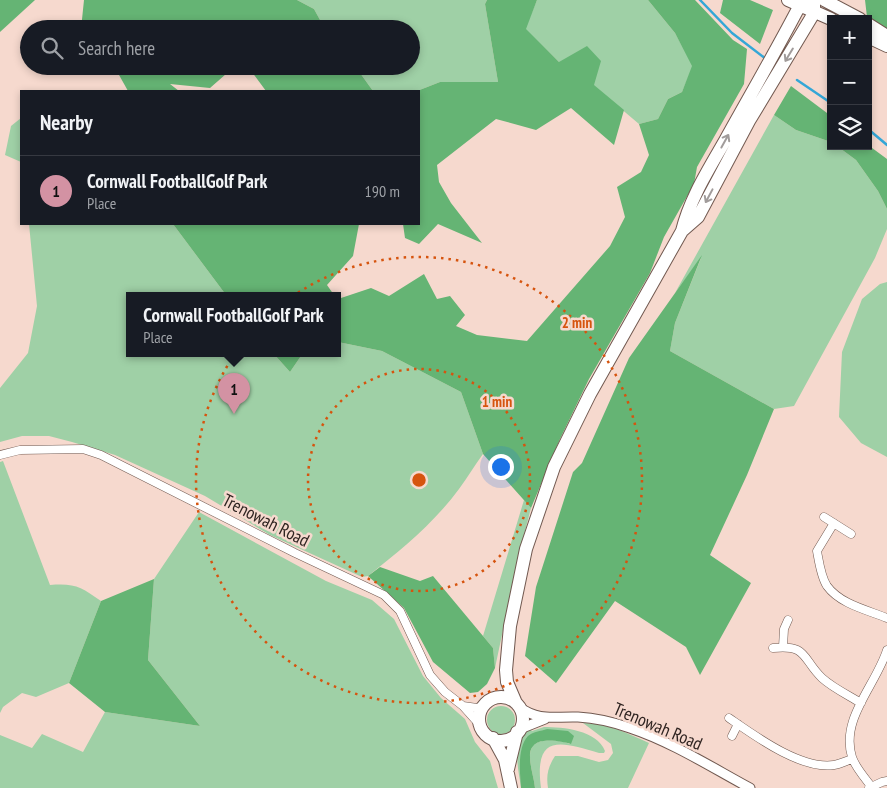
<!DOCTYPE html>
<meta charset="utf-8">
<style>
:root{--surface:#171b24;--page:#20242c;--text:#f1f3f6;--muted:#9ea1a6;--line:#363941;--accent:#d392a3}
body{margin:0;font-family:"PT Sans Narrow",sans-serif;background:var(--page);color:var(--text)}
.controls{position:absolute;right:15px;top:15px;display:grid;overflow:hidden;border-radius:0px;box-shadow:0 2px 8px #0003}
.controls button{width:45px;height:45px;display:grid;place-items:center;padding:0;border:0;border-bottom:1px solid var(--line);background:var(--surface);color:var(--text);font:25px sans-serif}
.you{position:absolute;left:500px;top:466px;width:18px;height:18px;margin:-12px;border:4px solid #fff;border-radius:50%;background:#1a73e8;box-shadow:0 0 0 8px #1a73e833}
.badge{display:grid;place-items:center;width:32px;height:32px;border-radius:50%;background:var(--accent);color:#111;font-size:16px;font-weight:700}
.pin{position:absolute;translate:-50% -41px;filter:drop-shadow(0 1px 2px #0008)}
.pin::after{content:'';position:absolute;top:26px;width:18px;height:15px;background:inherit;clip-path:polygon(0 0,100% 0,50% 100%)}
.popup{position:absolute;left:126px;top:292px;width:215px;height:65px;box-sizing:border-box;display:grid;place-content:center;border-radius:0px;background:var(--surface);filter:drop-shadow(0 1px 4px #0005);font-size:16px;white-space:nowrap;color:var(--muted)}
.popup b{font-size:19px;color:var(--text)}
.popup::after{content:'';position:absolute;left:50%;top:100%;margin-left:-10px;border:10px solid transparent;border-top-color:var(--surface)}
.list{margin:0;padding:0;list-style:none}
h2{display:flex;justify-content:space-between;align-items:center;height:65px;margin:0;padding:0 20px;font-size:21px}
h2 small{font-size:16px;font-weight:400;color:var(--muted)}
.list li{display:grid;grid-template-columns:32px 1fr auto;gap:15px;align-items:center;box-sizing:border-box;height:70px;padding:0 20px;border-top:1px solid var(--line)}
.list b{display:block;font-size:19px;white-space:nowrap}
.list p{margin:0;font-size:16px;white-space:nowrap;color:var(--muted)}
.list em{font-size:16px;font-style:normal;color:var(--muted)}
.icon{flex:none;width:28px;height:28px;fill:none;stroke:currentColor;stroke-width:2;stroke-linecap:round;stroke-linejoin:round}
.map{position:relative;flex:none;width:887px;height:788px;overflow:hidden}
.search{position:absolute;background:var(--surface);box-shadow:0 2px 8px #0003;left:20px;top:20px;width:400px;height:55px;display:flex;align-items:center;gap:12px;box-sizing:border-box;padding:0 18px;border-radius:28px;color:var(--muted);font-size:19px}
.panel{position:absolute;background:var(--surface);box-shadow:0 2px 8px #0003;left:20px;top:90px;width:400px;height:135px;border-radius:0px}
.map>svg:first-child{display:block}
</style>
<div class="map">
<svg width="887" height="788" viewBox="0 0 887 788">
<rect width="100%" height="100%" fill="#f6d9ce"/>
<path fill="#9fd0a6" d="M297 0H487L485 4 498 82H440L417 91H373L355 66H411V29H325L314 9Z
M537 0H648L675 33 693 66 682 92 668 99 658 119 639 124 593 85 559 62 525 29Z
M774 115 796 130 831 142V146H837L856 160 878 191 887 209V229L875 258 794 406 774 409 670 351 675 323 701 258 675 293Z
M21 118V162L5 155 11 126Z
M29 224H173L226 295H130V353H273L290 372 303 353H338V342L382 351 461 392 483 454C475 465 467 478 459 489 434 523 401 550 368 576L362 577 270 535 205 496 115 455 72 442 49 436H22L0 442V388L28 353 37 306Z
M887 282V457L861 443 839 417 842 352 862 299 880 284Z
M3 461 50 585C75 583 81 587 101 601L69 683 36 697 22 693 3 707 0 713V462Z
M524 500 531 508 519 554 495 668 493 648 483 636Z
M199 512 326 581 372 600 394 619 423 676 441 698 465 719 475 742 490 761 498 788H0V735L32 748 42 734 83 752 105 712 200 726 148 660 154 579Z
M487 720a14 14 0 1 1 28 0a14 14 0 1 1-28 0Z
M583 723C607 723 627 733 649 743L628 788H548C546 775 548 767 555 756H578L599 762 608 760 613 753 611 744Z
M544 727C563 727 597 730 605 751L604 753H599C559 741 534 734 541 788H535C534 778 530 767 530 757 529 734 559 740 571 744L547 729 520 762 521 787C518 767 511 743 530 729L532 731Z"/>
<path fill="#65b474" d="M0 0H35L0 32Z
M84 0H297L314 9 325 29H81Z
M487 0H537L526 29 559 62 587 46 601 61 594 85 624 110 614 145 571 108 536 130 496 119 437 165 439 182 451 203 482 243 438 224 419 244 405 238 403 224H419V91H417L440 82H498L485 4Z
M648 0H695L733 40 747 49 744 84 697 167 694 184 664 237 650 273 589 379 560 439 531 508 483 454 461 392 382 351 338 342V299L371 288 389 296 424 274 437 299 450 296 465 315 456 326 477 335 527 341 610 246 625 217 617 187 641 172 649 155 639 124 658 119 668 99 682 92 692 66 675 33Z
M723 0H750L773 10 760 44 720 13Z
M865 0H887V30L867 17Z
M114 66H355L373 91H266L249 68 226 74 210 88 170 84 179 91H128Z
M791 86 831 116V142L796 130 774 115Z
M868 145 887 159V209L878 191 856 160 837 146H868Z
M173 224H359L353 256 327 285 334 295H226Z
M702 255 675 323 670 351 774 409 747 475 710 555 751 583 700 675 686 647 615 601 556 683 525 656 536 587 573 472 582 463 629 358Z
M273 353H303L290 372Z
M380 567 420 581 433 576 493 648 495 668 487 684 478 692 470 693 433 662 404 608 368 576Z
M154 579 148 660 200 726 105 712 69 683 101 601Z
M547 729 568 731 574 736 571 744C559 741 529 734 530 757 530 767 534 778 535 788H521C520 774 517 747 528 736 532 732 541 731 547 729Z"/>
<g fill="none" stroke-linecap="round" stroke-linejoin="round">
<path stroke="#34a7d7" stroke-width="2.5" d="M700 0 732 33 766 59
M797 80 831 103
M868 129 887 145"/>
<g stroke="#715950" stroke-width="9">
<path id="minor" d="M0 455 20 450 83 449 101 455 295 553 384 595 400 611 430 675 445 692 463 706 480 725
M824 517 851 534
M834 523 817 551C819 562 821 577 827 586 840 604 867 610 887 618
M783 647 784 629 788 620
M773 648C808 644 802 659 822 678 833 688 848 695 861 703
M463 706 477 708 483 707
M729 718C755 736 801 770 834 765 840 764 846 761 852 759
M732 736 738 724
M871 786C865 778 855 767 852 757 840 719 876 685 887 650
M869 788 882 782 887 781"/>
</g>
<g stroke="#715950" stroke-width="11">
<path id="tertiary" d="M519 707C540 722 554 716 578 717 596 718 613 722 630 728 672 742 711 767 750 788
M520 729 545 719"/>
</g>
<g stroke="#715950" stroke-width="14">
<path id="trunk" d="M788 0 831 19
M824 0 860 19
M868 24 887 36
M868 37 887 46
M682 231 698 217 749 121 814 13V0
M479 719a22 22 0 1 1 44 0a22 22 0 1 1-44 0Z
M516 703 507 682 506 670 510 626 526 549 554 467 590 394 682 231C690 198 709 169 726 139 751 94 776 51 800 5L807 0
M493 738 505 760 511 788
M508 769 517 732"/>
</g>
<use href="#minor" stroke="#fff" stroke-width="8"/>
<use href="#tertiary" stroke="#fff" stroke-width="9"/>
<use href="#trunk" stroke="#fff" stroke-width="12"/>
</g>
<defs><path id="oneway-shaft" d="M-6 0H5M1.5-3L5.5 0L1.5 3" fill="none" stroke-width="1.6" stroke-linecap="round" stroke-linejoin="round" transform="scale(1.25)"/></defs>
<g stroke="#a19c9b">
<use href="#oneway-shaft" transform="translate(789 55) rotate(121)"/>
<use href="#oneway-shaft" transform="translate(725 141) rotate(-61)"/>
<use href="#oneway-shaft" transform="translate(709 196) rotate(118)"/>
</g>
<g fill="none" stroke="#d6540e" stroke-width="2.5" stroke-dasharray="2.5 5">
<circle cx="419" cy="480" r="111"/>
<circle cx="419" cy="480" r="223"/>
</g>
<g text-anchor="middle" dominant-baseline="central" stroke-width="5" stroke-linejoin="round" paint-order="stroke">
<g font-size="18" fill="#2f2421" stroke="#f6d9ce">
<text transform="translate(266 520) rotate(27)">Trenowah Road</text>
<text transform="translate(658 726) rotate(23)">Trenowah Road</text>
</g>
</g>
<circle cx="419" cy="480" r="8" fill="#d6540e" stroke="#f6d9ce" stroke-width="2.5"/>
<g font-size="15" text-anchor="middle" font-weight="bold" fill="#d6540e" stroke="#f6d9ce" stroke-width="5" stroke-linejoin="round" paint-order="stroke">
<text x="577" y="328">2 min</text>
<text x="497" y="407">1 min</text>
</g>
</svg>
<div class="controls">
<button>+</button>
<button>−</button>
<button><svg class="icon" aria-label="layers" viewBox="0 0 24 24"><path d="M12 4l9 5-9 5-9-5zM3 14l9 5 9-5"/></svg></button>
</div>
<div class="you"></div>
<div class="pin badge" style="left:234px;top:414px">1</div>
<div class="popup"><b>Cornwall FootballGolf Park</b>Place</div>
<div class="search"><svg class="icon" aria-label="search" viewBox="0 0 24 24"><circle cx="10" cy="10" r="6"/><path d="M15 15l6 6"/></svg>Search here</div>
<section class="panel">
<h2>Nearby<small></small></h2>
<ul class="list">
<li><span class="badge">1</span><div><b>Cornwall FootballGolf Park</b><p>Place</p></div><em>190 m</em></li>
</ul>
</section>
</div>
